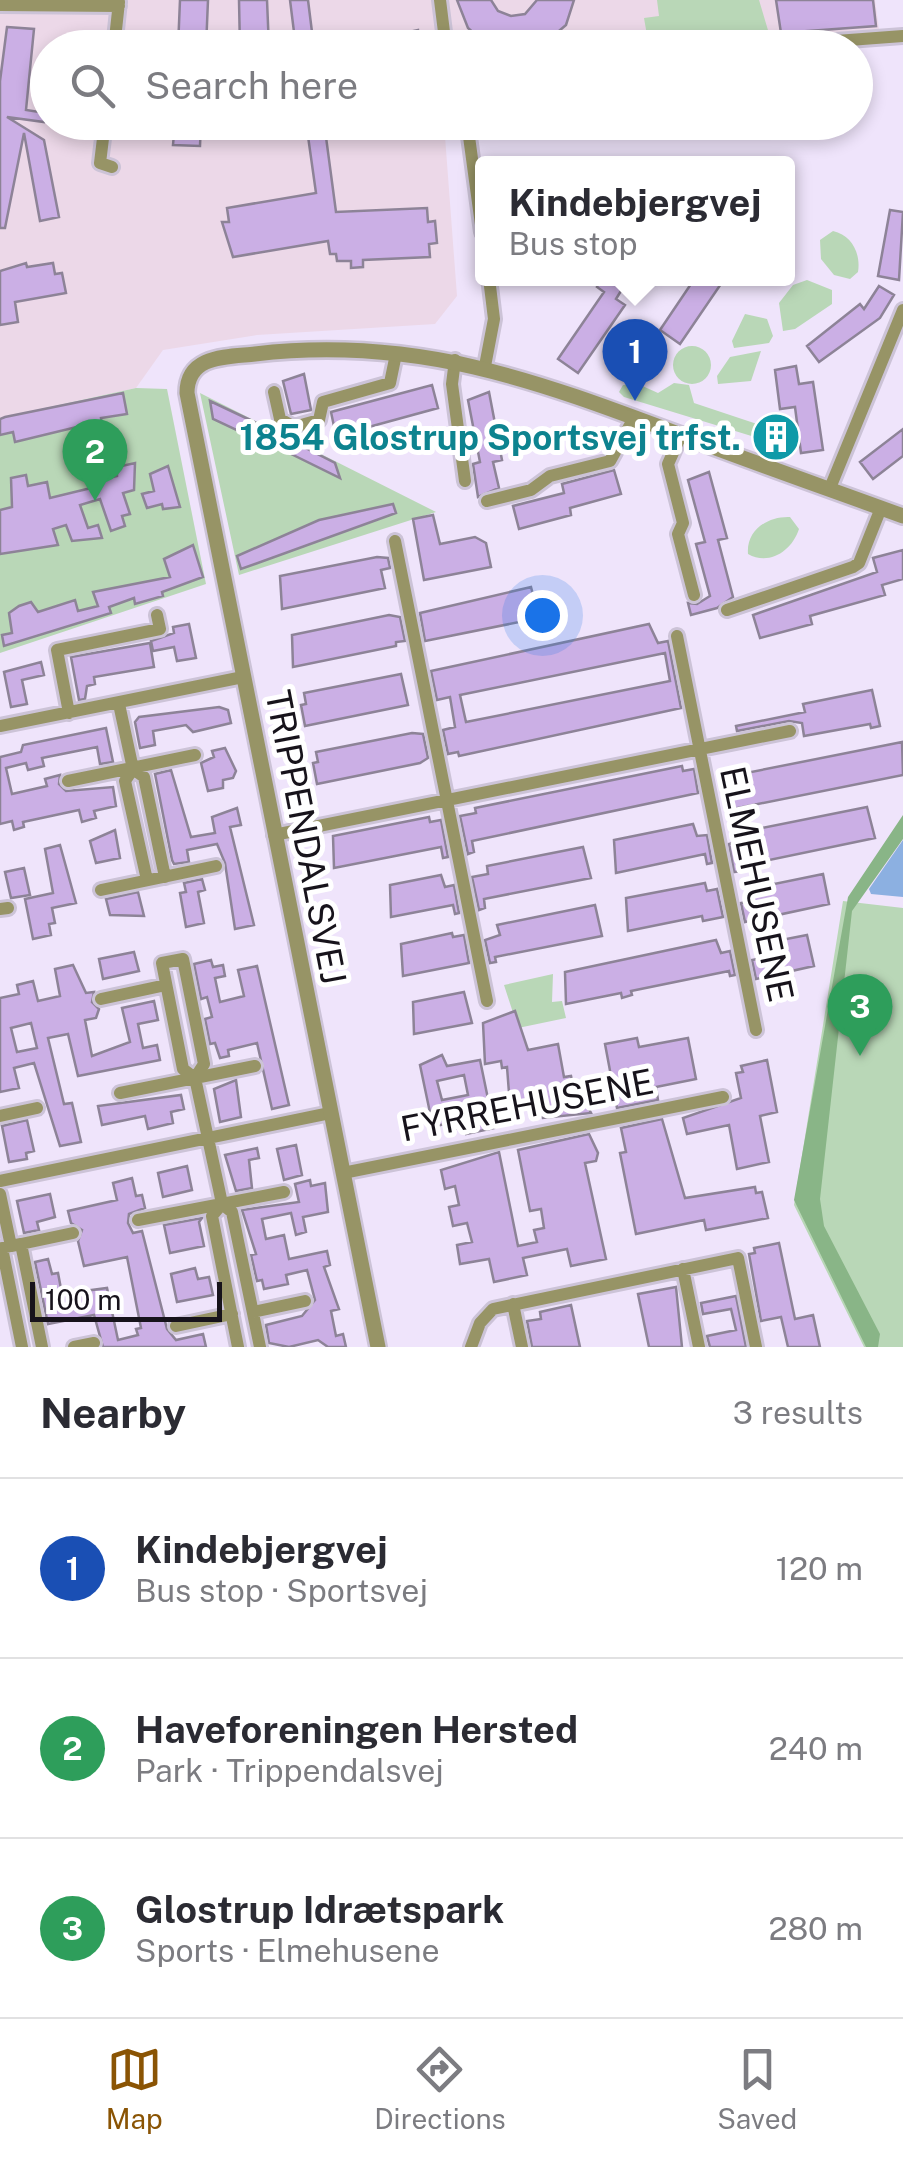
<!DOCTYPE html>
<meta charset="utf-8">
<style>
:root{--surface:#fff;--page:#f2f2f3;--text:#2b2b33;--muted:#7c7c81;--line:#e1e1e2;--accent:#8a5404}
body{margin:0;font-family:"Public Sans",sans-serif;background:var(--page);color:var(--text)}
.scale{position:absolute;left:30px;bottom:25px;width:192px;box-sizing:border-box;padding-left:10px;border:5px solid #17131b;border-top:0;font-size:28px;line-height:35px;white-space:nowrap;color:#17131b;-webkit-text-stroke:8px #fff;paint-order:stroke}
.you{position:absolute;left:542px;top:615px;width:35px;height:35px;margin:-25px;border:8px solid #fff;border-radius:50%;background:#1a73e8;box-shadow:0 0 0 15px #1a73e833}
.badge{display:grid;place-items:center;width:65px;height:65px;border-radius:50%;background:var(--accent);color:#fff;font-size:32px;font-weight:700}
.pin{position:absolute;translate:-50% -82px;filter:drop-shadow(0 2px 5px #0008)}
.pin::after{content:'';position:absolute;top:52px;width:35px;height:30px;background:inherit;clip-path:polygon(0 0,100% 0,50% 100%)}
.popup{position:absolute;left:475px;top:156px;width:320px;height:130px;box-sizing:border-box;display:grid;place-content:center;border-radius:10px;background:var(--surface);filter:drop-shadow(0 2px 8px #0005);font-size:32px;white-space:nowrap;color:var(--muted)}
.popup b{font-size:38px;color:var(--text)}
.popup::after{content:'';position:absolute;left:50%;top:100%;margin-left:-20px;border:20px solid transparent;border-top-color:var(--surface)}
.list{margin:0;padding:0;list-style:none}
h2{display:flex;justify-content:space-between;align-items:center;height:130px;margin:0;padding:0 40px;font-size:42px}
h2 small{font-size:32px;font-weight:400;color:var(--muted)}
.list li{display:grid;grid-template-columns:65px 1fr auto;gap:30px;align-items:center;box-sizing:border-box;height:180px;padding:0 40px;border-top:2px solid var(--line)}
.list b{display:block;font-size:38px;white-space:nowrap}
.list p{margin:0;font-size:32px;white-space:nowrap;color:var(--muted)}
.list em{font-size:32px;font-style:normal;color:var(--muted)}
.icon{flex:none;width:55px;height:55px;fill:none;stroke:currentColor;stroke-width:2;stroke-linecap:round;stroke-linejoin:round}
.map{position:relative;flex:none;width:903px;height:1347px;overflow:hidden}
.search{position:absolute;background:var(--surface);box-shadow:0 5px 15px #0003;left:30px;right:30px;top:30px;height:110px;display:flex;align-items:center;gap:25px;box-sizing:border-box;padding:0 35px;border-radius:55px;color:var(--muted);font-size:38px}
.sheet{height:670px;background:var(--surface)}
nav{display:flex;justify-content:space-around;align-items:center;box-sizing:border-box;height:140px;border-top:2px solid var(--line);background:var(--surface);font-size:28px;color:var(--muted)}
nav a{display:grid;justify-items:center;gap:5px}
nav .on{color:var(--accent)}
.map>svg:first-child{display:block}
</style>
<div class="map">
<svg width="903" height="1347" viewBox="0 0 903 1347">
<rect width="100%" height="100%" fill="#efe4fb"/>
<path fill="#ecd8e8" d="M0 0H875L879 29 671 48H48V122L444 123 457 296 435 324 257 335 163 350 136 388 0 418Z"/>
<path fill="#b9d7b7" d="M657 0H759L770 37 649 47 644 18 659 16Z
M833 231C852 235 861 254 858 272L850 279 834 275 821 259 820 240Z
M807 280 832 290V304L795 329 783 331 779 303 793 285Z
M745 314 767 319 773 336 769 343 734 348 732 341Z
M673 365a19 19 0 1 1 38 0a19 19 0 1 1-38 0Z
M761 351 751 381 718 384 717 376 730 357Z
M674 383 689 385 694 403 757 424 758 438 624 397 619 392 623 385 638 384 658 393Z
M136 388 167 389 206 584 0 653V418Z
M200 393 436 512 239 575Z
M790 517 799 529C792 551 769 566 748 554 746 530 768 516 790 517Z
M843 901 903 908V1347H864L794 1205Z
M553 974 552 1002 562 1001 566 1018 518 1028 504 985Z"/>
<path fill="#89b587" d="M903 815V839L852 911 820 1199 824 1226 880 1334 878 1347H866L794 1200 848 897Z"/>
<path fill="#8cb0e1" d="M903 840V897L871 894 869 889Z"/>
<path fill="#cbafe5" stroke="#8d8397" stroke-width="2.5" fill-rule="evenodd" d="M180 0H208L206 48H178Z
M239 0H267L269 48H240Z
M290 0H308L314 48H296Z
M457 0H491L498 11 511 16 525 14 537 0H574L566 25 539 48 487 45 468 28Z
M776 0H873L876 26 781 33Z
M7 27 34 29 26 110 46 113 44 122 7 117 44 140 59 217 40 221 24 133 5 228H0V81Z
M418 30 420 48H334V41L367 37 368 41Z
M175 122H201L200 146 173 145Z
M306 122H324L336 212 427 208 428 222 435 221 437 243 429 244 430 257 363 260V267L351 268V261H337L336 254H330L328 241 233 257 222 222H229L227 208 316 193Z
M890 210 903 212 899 280 878 276Z
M26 263 27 267 53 263 55 274 62 273 66 293 15 302 18 322 0 325V271Z
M602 278H629L616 299 625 305 578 373 558 359 604 292 597 287Z
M695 278H725L680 344 660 330Z
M879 286 894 295 880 318 819 362 807 346 860 304 864 309Z
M796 366 799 384 813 382 823 450 801 453 795 407 780 409 775 370Z
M304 374 311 410 291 414 283 381Z
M432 385 438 408 336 436 331 412Z
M489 392 502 460 493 462 499 488 478 497 473 464 480 462 468 400Z
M123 393 127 414 101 418 102 425 90 428 89 424 15 442 13 432 0 435V419L5 417Z
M210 401 265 427 258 440 213 419Z
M903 429V456L873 479 860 462Z
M282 436 335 463 340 478 277 447Z
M135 463 134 490 123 493 130 514 122 516 125 526 111 531 100 499 80 505 88 528 98 525 102 538 72 541 66 525 53 529 58 545 0 554V510L12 507 11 478 26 475 28 486 47 482 50 498 91 488 90 482 117 476V467Z
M168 466 180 507 163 509 162 504 147 508 142 494 154 491 150 474Z
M614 470 621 494 570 508 571 515 519 529 513 506 564 493 562 484Z
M709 472 727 538 718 540 733 597 717 608 691 615 688 603 697 604 710 596 696 544 705 542 688 480Z
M393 504 396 513 241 569 237 556 319 520Z
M433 515 440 544 475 537 486 543 491 567 424 580 413 519Z
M193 545 203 577 162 592 163 596 135 604 134 598 109 607 111 613 4 646 2 635 12 633 9 613 19 606 31 602 38 612 75 600 78 611 98 606 93 592 170 577 164 559Z
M903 550V579L882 585 885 595 810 616 812 624 760 638 753 615 877 572 873 558Z
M377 557 388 558 390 568 381 570 385 588 282 609 280 576Z
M531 587 539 618 425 641 420 613Z
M389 615 400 617 405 641 396 642V646L293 667 292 635Z
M189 624 196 658 177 661 174 647 153 651 151 641 174 633 173 627Z
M649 624 658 643 668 641 681 708 459 756 458 752 448 754 443 730 455 727 450 697 437 700 431 671ZM665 653 670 681 466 722 460 695Z
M150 643 154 667 94 677 95 684 87 686 85 699 79 700 71 657Z
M41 662 44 675 22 680 27 704 11 707 4 672Z
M401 674 408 705 305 726 301 705 306 704 304 693Z
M872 690 880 726 871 728 870 724 804 736 802 723 789 721 737 731 736 726 805 712 803 704Z
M219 707 228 710 231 723 193 732 186 725 153 731 155 745 140 748 135 722 139 717Z
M106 728 113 762 100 764 97 747 42 758 44 766 28 770 26 763 6 768 12 794 47 786 45 779 60 775 59 784 66 791 113 787 116 806 94 811 96 818 82 822 79 810 23 822 24 827 14 830 12 821 0 824V757L21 752 23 745Z
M412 733 423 734 428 758 420 763 317 784 313 763 318 762 316 752Z
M902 742 903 775 733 809 731 776Z
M225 748 236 771 233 778 223 780V788L208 791 201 763 214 757 212 751Z
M682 766 683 771 694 769 698 793 472 841 474 852 468 854 460 816 476 813 475 808Z
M171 770 191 837 215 833 212 817 237 808 241 825 230 827 254 925 235 929 225 863 217 844 187 850 189 862 174 864 172 860 155 774Z
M867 807 875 838 740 866 741 871 734 872 729 844 744 841 742 832Z
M429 817 430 822 441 820 448 857 443 858 441 847 334 868 333 836Z
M693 824 697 836 707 835 712 863 707 864 705 854 616 873 614 840Z
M115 830 120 858 96 863 90 841Z
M60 845 76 903 52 908 55 923 49 924 51 935 33 939 25 899 53 893 45 849Z
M583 847 591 878 484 899 485 908 479 910 472 877 488 874 487 866Z
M24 868 30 895 11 898 5 872Z
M823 874 829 904 745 922 741 903 752 901 750 889Z
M441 875 445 887 454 885 459 913 455 914 453 905 391 917 390 885Z
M202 879 205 890 198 892 204 923 186 927 180 893 186 892 184 883Z
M705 883 707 891 717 889 723 917 703 921 702 916 628 931 626 898Z
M138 892 144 916 110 915 106 899Z
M595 905 602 936 495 957 496 962 490 963 485 940 500 935 497 925Z
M452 933 453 937 464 935 469 963 403 976 401 944Z
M807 935 814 966 756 979 752 960 763 958 761 944Z
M716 940 721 953 730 951 735 975 730 976 729 971 631 991 632 995 622 998 621 993 566 1004 565 972Z
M134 952 139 971 103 979 99 959Z
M211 960 213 967 223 965 225 976 215 978 220 1002 244 996 238 970 257 966 289 1105 272 1109 257 1043 228 1050 229 1056 220 1058 215 1043 210 1044 205 1019 212 1017 207 997 201 999 194 964Z
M73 965 86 993 94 992 92 1002 99 1009 96 1018 85 1020 92 1056 130 1042 122 1008 154 1001 158 1020 138 1024 143 1048 157 1045 160 1060 78 1076 68 1034 48 1038 64 1104 72 1103 81 1142 60 1146 34 1063 14 1068 19 1088 0 1092V998L19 994 17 985 33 981 38 1001 60 996 55 969ZM31 1023 37 1048 17 1052 11 1028Z
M464 992 472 1023 414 1034 413 1002Z
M515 1011 528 1050 558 1044 564 1077 571 1076 576 1098 583 1097 591 1113 543 1118 540 1100 510 1106 507 1067 502 1068 501 1061 485 1064 483 1023Z
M637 1038 639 1047 688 1038 696 1079 656 1087 658 1100 617 1108 605 1044Z
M442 1055 447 1066 480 1060 494 1128 466 1134 464 1127 454 1129 452 1122 433 1127 420 1065ZM464 1075 468 1095 442 1100 437 1081Z
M767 1060 777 1112 760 1116 769 1162 737 1169 729 1125 687 1134 683 1118 741 1098 736 1073 743 1072 741 1066Z
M236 1080 241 1117 220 1122 214 1089Z
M181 1095 184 1109 171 1112 173 1123 148 1129 145 1116 102 1125 98 1106Z
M662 1119 685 1198 755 1187 756 1193 762 1192 768 1218 706 1230 704 1220 636 1234 620 1153 626 1152 621 1128Z
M27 1120 34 1151 26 1153 27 1159 9 1162 2 1126Z
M589 1134 598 1153 596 1161 585 1163 606 1259 571 1266 567 1249 523 1258 527 1275 494 1282 489 1259 460 1264 457 1245 472 1242 467 1223 453 1226 449 1207 459 1205 455 1186 445 1189 441 1170 499 1152 518 1246 537 1242 534 1230 544 1228 541 1209 530 1211 518 1150Z
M296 1145 302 1175 284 1180 277 1149Z
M257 1148 259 1158 249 1160 252 1188 236 1191 225 1155Z
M187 1166 192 1190 163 1197 158 1173Z
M132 1178 136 1196 142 1195 145 1208 129 1214 128 1223 133 1233 142 1231 167 1329 176 1340 203 1334 206 1347H103L94 1315 48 1324 35 1262 48 1259 52 1274 58 1273 62 1294 107 1288 118 1340 138 1335 136 1329 141 1328 127 1257 84 1266 78 1241 82 1230 71 1223 68 1211 117 1200 113 1183Z
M310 1180 311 1186 325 1183 328 1212 303 1217 306 1232 296 1235 291 1213 262 1219 266 1239 284 1235 289 1259 327 1251 330 1265 324 1267 339 1309 331 1311 336 1336 343 1334 346 1347H328L318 1340 289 1347 269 1343 266 1325 302 1316 315 1300 307 1270 286 1275 288 1284 264 1289 262 1280 257 1281 251 1255 256 1254 242 1210 299 1202 295 1184Z
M50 1194 55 1217 37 1222 39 1230 24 1233 17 1201Z
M202 1218 199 1222 204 1246 170 1253 164 1225Z
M779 1243 795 1319 813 1315 820 1347H788L781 1317 761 1321 749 1254 755 1253 754 1248Z
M195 1268 198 1279 209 1277 213 1295 177 1302 171 1274Z
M676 1287 682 1347H649L638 1294Z
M736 1296 746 1347H710L707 1336 736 1330 731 1309 703 1314 701 1303Z
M571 1305 580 1347H532L527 1321 541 1319 540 1312Z"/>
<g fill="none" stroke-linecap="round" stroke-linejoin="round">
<g stroke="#ccc3d7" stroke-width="18">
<path id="minor" d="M440 0 446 48
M0 5 119 6
M114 48 119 2
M742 48 903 36
M105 122 100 163 112 167
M467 122 482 232
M455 360 452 384 465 481
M485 366 494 319 489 278
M274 392 280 419 294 427 319 420 323 402 390 383 396 354
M681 435 668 464 683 523 678 534 694 595
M830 488 903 310
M487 501 531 490 550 476 610 461 634 418
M395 541 487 1001
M727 610 853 567 859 563 881 508
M677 636 756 1030
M119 704 133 769 125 781 147 880
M69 713 57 650 160 629 157 615
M0 726 243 677
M133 769 144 777 165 877
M68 781 195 755
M274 835 790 731
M101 890 216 866
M0 909 8 908
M101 999 166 985
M195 1078 204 1064 183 959 162 963 183 1069 195 1078 220 1194 222 1204 212 1216 238 1347
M120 1093 255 1066
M0 1116 37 1108
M343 1173 723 1097
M0 1181 330 1113
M0 1194 11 1246
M222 1204 232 1212 260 1347
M138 1220 284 1192
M21 1244 73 1233
M11 1246 21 1244 42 1347
M11 1246 2 1248 22 1347
M683 1269 699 1347
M513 1304 522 1347
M253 1312 305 1301
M176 1326 232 1314
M74 1347 94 1343
M471 1347 480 1323 493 1309 738 1258 756 1347"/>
</g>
<g stroke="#ccc3d7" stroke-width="20">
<path id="tertiary" d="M378 1347 187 393C187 355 226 357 255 354 419 335 540 382 689 438 760 465 832 490 903 516"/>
</g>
<use href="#minor" stroke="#979466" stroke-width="12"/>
<use href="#tertiary" stroke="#979466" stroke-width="15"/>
</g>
<defs>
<g id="building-disc" transform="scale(2.5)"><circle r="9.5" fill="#0f9aa8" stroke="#fff"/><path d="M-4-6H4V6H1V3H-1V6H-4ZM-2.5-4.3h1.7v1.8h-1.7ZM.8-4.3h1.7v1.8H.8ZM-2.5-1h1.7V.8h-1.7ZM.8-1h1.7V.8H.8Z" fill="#fff"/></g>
</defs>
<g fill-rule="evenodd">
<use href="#building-disc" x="776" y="437"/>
</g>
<g text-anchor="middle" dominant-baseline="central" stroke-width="10" stroke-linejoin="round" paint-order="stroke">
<g font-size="35" font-weight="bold" fill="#0d838f" stroke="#fff" text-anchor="end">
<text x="741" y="437">1854 Glostrup Sportsvej trfst.</text>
</g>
<g font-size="35" fill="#17131b" stroke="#fff">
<text transform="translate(306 837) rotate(79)">TRIPPENDALSVEJ</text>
<text transform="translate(757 884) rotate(78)">ELMEHUSENE</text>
<text transform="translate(527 1105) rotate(-11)">FYRREHUSENE</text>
</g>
</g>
</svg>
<div class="scale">100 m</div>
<div class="you"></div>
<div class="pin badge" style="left:635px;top:401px;background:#1a4fb4">1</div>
<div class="popup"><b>Kindebjergvej</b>Bus stop</div>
<div class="pin badge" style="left:95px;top:501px;background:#2e9e5b">2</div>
<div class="pin badge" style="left:860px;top:1056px;background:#2e9e5b">3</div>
<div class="search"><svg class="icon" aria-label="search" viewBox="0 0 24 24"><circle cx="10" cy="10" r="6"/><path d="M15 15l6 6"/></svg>Search here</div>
</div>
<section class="sheet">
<h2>Nearby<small>3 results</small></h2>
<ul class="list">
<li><span class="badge" style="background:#1a4fb4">1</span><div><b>Kindebjergvej</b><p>Bus stop · Sportsvej</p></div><em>120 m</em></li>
<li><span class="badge" style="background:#2e9e5b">2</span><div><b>Haveforeningen Hersted</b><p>Park · Trippendalsvej</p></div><em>240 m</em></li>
<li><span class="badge" style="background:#2e9e5b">3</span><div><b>Glostrup Idrætspark</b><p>Sports · Elmehusene</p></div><em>280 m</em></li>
</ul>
</section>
<nav>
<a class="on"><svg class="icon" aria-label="map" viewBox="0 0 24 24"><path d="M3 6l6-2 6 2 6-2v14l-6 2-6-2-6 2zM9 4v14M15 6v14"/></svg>Map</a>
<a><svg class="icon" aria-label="directions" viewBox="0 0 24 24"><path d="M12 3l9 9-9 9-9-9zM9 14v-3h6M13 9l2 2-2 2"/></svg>Directions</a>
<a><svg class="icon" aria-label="saved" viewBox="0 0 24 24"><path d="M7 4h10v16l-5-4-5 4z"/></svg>Saved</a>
</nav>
